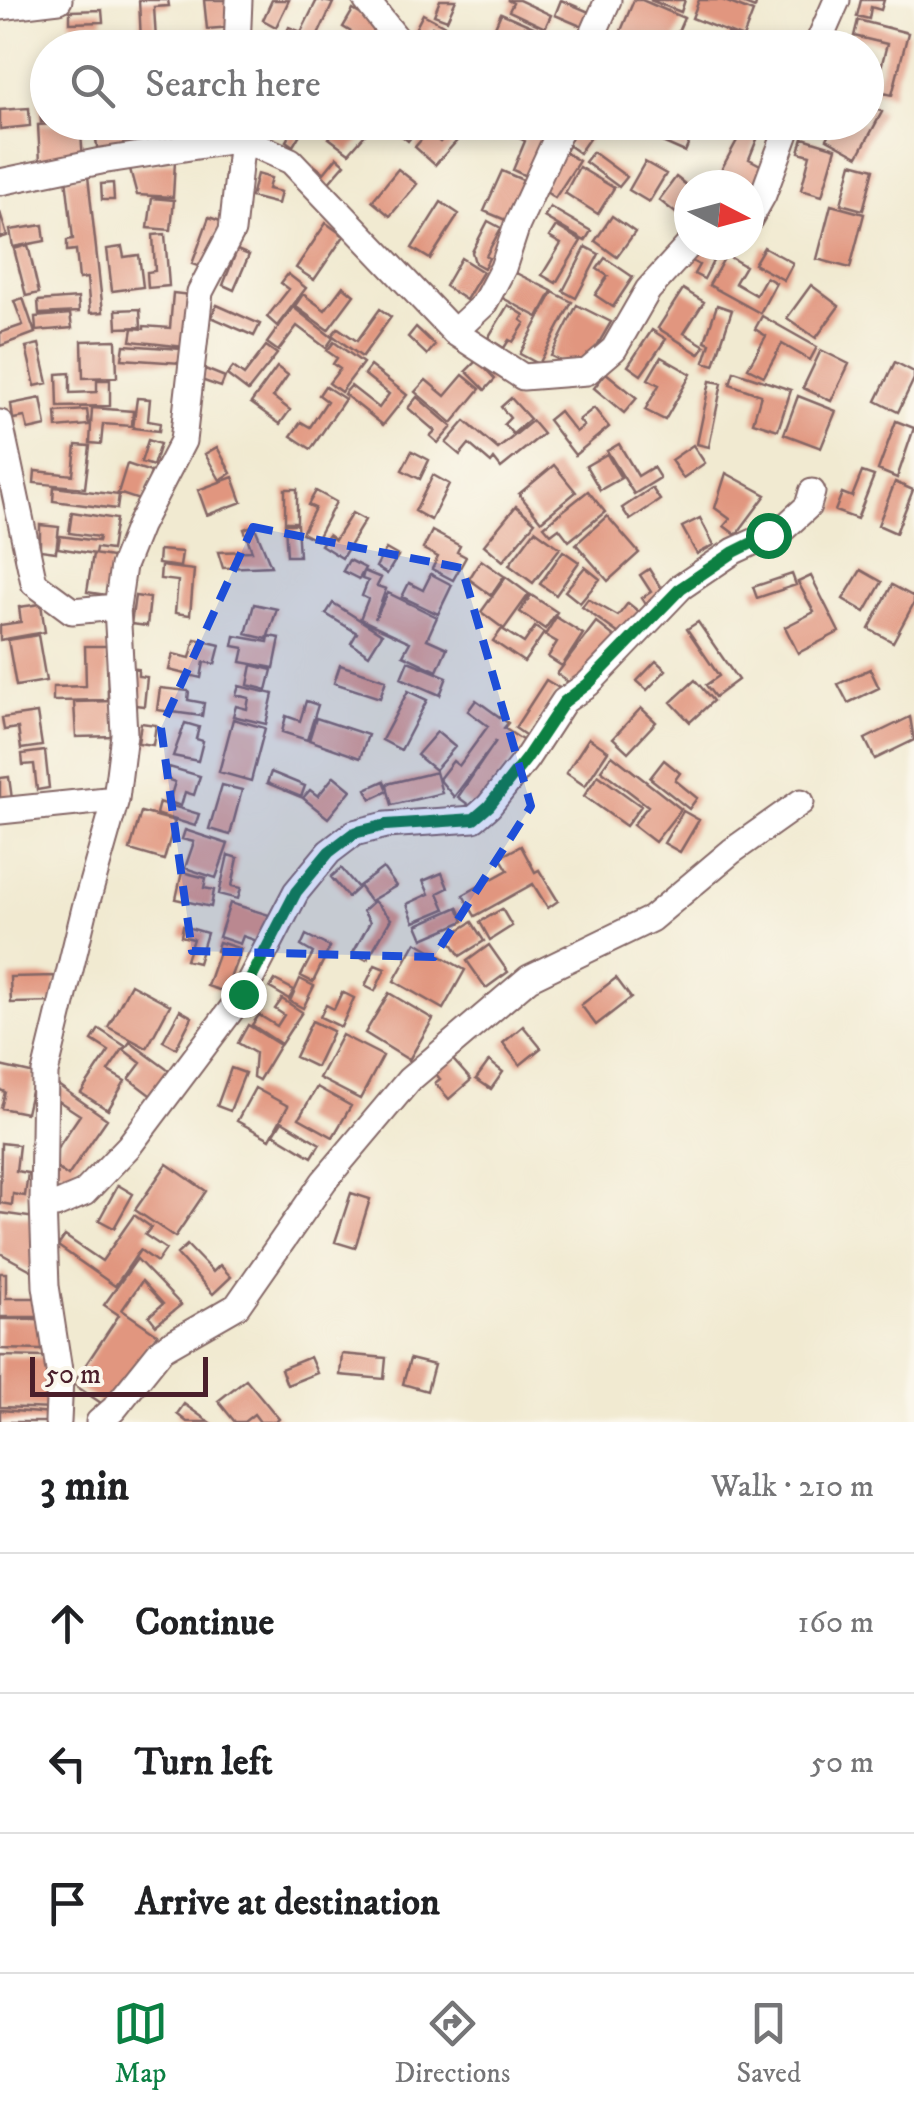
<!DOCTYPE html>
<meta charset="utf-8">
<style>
:root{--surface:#fff;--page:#f6f6f6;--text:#202124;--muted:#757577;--line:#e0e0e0;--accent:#0b8043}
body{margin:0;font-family:"IM FELL DW Pica",serif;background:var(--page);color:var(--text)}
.compass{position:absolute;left:674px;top:170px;width:90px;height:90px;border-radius:50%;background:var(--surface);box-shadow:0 5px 15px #0003;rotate:96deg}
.scale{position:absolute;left:30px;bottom:25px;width:178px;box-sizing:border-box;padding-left:10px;border:5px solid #4a1f2b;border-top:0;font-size:28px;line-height:35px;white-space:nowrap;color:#4a1f2b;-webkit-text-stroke:8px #fbf7ec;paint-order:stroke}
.stop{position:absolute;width:30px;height:30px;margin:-22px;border:8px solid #0b8043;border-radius:50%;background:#fff}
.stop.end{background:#0b8043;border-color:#fff;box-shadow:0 2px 10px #0008}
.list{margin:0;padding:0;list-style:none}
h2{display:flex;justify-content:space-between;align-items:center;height:130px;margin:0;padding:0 40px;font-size:42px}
h2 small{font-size:32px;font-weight:400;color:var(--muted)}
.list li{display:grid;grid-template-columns:65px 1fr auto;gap:30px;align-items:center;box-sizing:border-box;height:140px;padding:0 40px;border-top:2px solid var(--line)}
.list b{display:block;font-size:38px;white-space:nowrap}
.list em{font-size:32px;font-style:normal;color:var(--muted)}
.icon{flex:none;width:55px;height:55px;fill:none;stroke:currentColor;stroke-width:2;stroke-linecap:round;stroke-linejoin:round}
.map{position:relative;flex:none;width:914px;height:1422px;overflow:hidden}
.search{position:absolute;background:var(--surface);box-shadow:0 5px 15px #0003;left:30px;right:30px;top:30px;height:110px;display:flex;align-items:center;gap:25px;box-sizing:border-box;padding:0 35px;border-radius:55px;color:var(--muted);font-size:38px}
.sheet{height:550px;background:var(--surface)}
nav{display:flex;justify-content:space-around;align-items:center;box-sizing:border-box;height:140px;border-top:2px solid var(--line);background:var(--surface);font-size:28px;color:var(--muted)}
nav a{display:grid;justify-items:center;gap:5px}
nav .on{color:var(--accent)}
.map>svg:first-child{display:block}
</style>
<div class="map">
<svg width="914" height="1422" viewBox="0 0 914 1422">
<rect width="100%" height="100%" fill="#fbf7ec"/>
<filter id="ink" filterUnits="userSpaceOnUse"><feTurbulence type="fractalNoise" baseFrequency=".01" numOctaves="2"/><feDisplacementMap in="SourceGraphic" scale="20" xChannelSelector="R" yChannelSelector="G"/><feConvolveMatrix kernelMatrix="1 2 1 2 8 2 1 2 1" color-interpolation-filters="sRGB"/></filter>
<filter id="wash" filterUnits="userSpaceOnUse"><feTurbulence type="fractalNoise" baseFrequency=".0048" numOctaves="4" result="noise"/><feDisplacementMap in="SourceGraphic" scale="40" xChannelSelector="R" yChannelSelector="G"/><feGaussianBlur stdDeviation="2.25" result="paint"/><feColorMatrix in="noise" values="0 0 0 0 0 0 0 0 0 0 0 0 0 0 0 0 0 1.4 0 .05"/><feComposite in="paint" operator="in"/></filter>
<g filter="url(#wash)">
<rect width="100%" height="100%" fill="#f1ead1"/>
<g id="blocks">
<path fill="#e1967f" d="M139 0H168L169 6 154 7 156 40 141 41Z
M204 0H229L231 27 207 29Z
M272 0H289L276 27 263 20Z
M317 0 333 3 312 48H293L282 42 289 27 301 32Z
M440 0H456L447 20 434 15Z
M507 0H519L551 15 545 28 509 11 513 3Z
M561 0 589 12 583 27 555 15Z
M634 0H642L684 18 671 48H655L620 33Z
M650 0H685L681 12Z
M699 0H722L753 12 743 38 692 18Z
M734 0H757L755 8Z
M861 0H884L881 10 871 7 869 19 857 16Z
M102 10 103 22 70 23V11Z
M353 10 380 26 370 43 343 27Z
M501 13 545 32 538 48H514L504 43 502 48H486Z
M423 14 445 26 442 32 432 27 421 48H416L408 43Z
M858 20 908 33 892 95 875 91 887 44 854 36Z
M266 31 281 40 277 48H257Z
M550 32 575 43 573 48 545 44Z
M728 34 758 48H725L723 46Z
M179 35 182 48H167L165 39Z
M206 35H218L219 48H207Z
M357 37 374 48H351Z
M470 38 482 45 480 48H465Z
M48 73V121L41 122 37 74Z
M866 103 882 112 858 156 827 139 836 122H866Z
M29 108 30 126 0 129V110Z
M80 122 83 159 40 162 38 125Z
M274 122H290L282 134 271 127Z
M297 122 314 127 310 133 303 129 293 146 286 141Z
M331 122H346L354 129 359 122H376L349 153 329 138 336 130 330 125Z
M385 122H423L408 141Z
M458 122H474L435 165 415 147 428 132 440 142Z
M684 122H698L685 152 660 141 666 128 679 134Z
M747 122H764L749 159 764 167 752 189 720 172Z
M158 123 161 144 98 153 95 132Z
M518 124 546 136 528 177 513 170 525 141 513 135Z
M579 124 593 133 579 153 565 143Z
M803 138 836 148 822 196 801 190 810 155 799 152Z
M563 151 579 161 555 198 540 188Z
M593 152 627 177 619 187 585 162Z
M337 157 345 164 325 187 308 173 314 165 324 173Z
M175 161 173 197 137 195 130 169Z
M645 162 666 174 649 202 629 190Z
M852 163 874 169 863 210 841 204Z
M579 167 614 188 598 214 565 193Z
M398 169 417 184 390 216 372 201Z
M502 171 525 181 508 221 484 211Z
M257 174 271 178 268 189 281 192 278 204 251 197Z
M88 176 103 312 90 313 87 278 79 279 76 250 67 251V240L73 239 66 178Z
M676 177 689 187V218L686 221 659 200Z
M113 183 114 200H102L101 184Z
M152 198 174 200 171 230 148 228Z
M441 202 459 214 430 259 412 248Z
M831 205 864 214 850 268 817 259Z
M550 207 591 231 585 241 544 217Z
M0 212 7 236 0 238Z
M612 216 635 232 617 257 595 241Z
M209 217 223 222 206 269 192 264Z
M488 221 501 228 486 256 489 258 484 268 475 263 472 252Z
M326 223 344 236 314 280 296 268Z
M43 225 45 241 13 247 10 230Z
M556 226 581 241 556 283 542 275 561 244 549 237Z
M165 234 169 286 148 288 147 272 155 271 153 235Z
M28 245 39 293 26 296 14 249Z
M695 246 715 257 704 279 694 274 699 265 688 259Z
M122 247 124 257 139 255 143 287 112 291 107 249Z
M586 247 599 254 576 298 563 291Z
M764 247 793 263 784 280 754 264Z
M237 250 249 255 234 290 223 285Z
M726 255 745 266 735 283 756 295 766 277 776 283 760 313 709 285Z
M461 258 483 272 466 300 445 286Z
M605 258 633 277 613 307 595 295 608 276 597 269Z
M512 271 552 291 538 317 499 296Z
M288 274 306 288 277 326 267 317 289 289 281 283Z
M811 285 839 306 816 338 787 318Z
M343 286 354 295 328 330 295 306 303 294 325 310Z
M683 289 704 302 684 333 705 346 699 354 658 328Z
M553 292 572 302 539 364 520 354Z
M173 293 190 295 185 347 131 341 133 328 144 329V326L170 328Z
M23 298 35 333 0 346V333L23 325 14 301Z
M78 298 79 312 39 314 38 301Z
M217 305 260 324 254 336 211 317Z
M508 305 524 315 521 320 525 323 513 342 509 340 504 348 488 338Z
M577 305 611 322 590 358 569 365 551 356Z
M717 305 732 310 714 365 704 362 710 343 705 341Z
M293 307 333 338 326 348 297 326 278 351 267 343Z
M140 309 141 327 117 328 116 310Z
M380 309 391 317 362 357 332 335 338 328 357 341Z
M70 314 72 328 36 331 35 317Z
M762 316 817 347 810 360 782 344 764 376 748 368 766 336 755 329Z
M416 327 435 345 427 355 408 337Z
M652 330 666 339 641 375 628 366Z
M116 340 117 377 83 378 82 341Z
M334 342 363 363 341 392 329 383 340 369 333 364 337 358 327 351Z
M39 344 48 383 35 386 26 347Z
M124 345 182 349 181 363 122 359Z
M266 346 277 354 248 391 227 375 233 367 244 375Z
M821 350 849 364 831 401 803 388Z
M661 357 691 374 665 420 645 410 659 385 648 379Z
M477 360 495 379 485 390 466 371Z
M895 362 914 372V379L898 412 876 401Z
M370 366 407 395 383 425 344 394 351 386 379 408 389 394 364 374Z
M277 367 288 375 273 397 290 410 280 424 251 403Z
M205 369 225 377 221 387 201 380Z
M734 371 791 390 778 430 753 422 761 395 730 384Z
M70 373V393L97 392V380H110V406L58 407 57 374Z
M606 373 637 398 624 413 594 388Z
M463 375 480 389 452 423 415 392 426 380 445 396Z
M710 381 722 383 709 447 697 444Z
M325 386 345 399 311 449 291 436 301 422 310 427 327 401 319 395Z
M798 396 836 411 821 448 784 434Z
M417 397 452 427 438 443 430 436 435 431 408 408Z
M41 398 46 426 28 430 25 417 13 419 11 404Z
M137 398 150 399 148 421 160 423 159 431 133 428Z
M511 398 530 419 513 434 504 424 510 418 501 407Z
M92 408 133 411 132 426 103 424 101 444 90 443Z
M594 408 609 427 575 455 548 420 559 411 576 432 584 426 579 420Z
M87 410 89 425 57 428 56 412Z
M465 421 498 449 532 421 543 434 501 468 494 459 491 463 469 444 460 455 446 443Z
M896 421 914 428 897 478 878 470Z
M148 440 160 444 153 466 141 462Z
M619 444 638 476 653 467 660 478 634 494 607 451Z
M76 445 90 446 85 488 34 483 35 471 73 475Z
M693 445 705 463 683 478 671 460Z
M217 447 231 473 220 480 205 454Z
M412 451 429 460 420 479 402 470Z
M607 454 621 478 600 490 586 466Z
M127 464 151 472 142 501 118 493Z
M554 465 576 492 541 521 519 494Z
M862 472 874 476 857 519 835 511 842 493 852 497Z
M726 473 766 495 736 535 724 526 730 519 715 508Z
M433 475 449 484 431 520 415 511Z
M233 477 242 502 207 515 198 490Z
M895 482 913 490 896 533 878 525Z
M54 487 119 495 117 509 53 501Z
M652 488 660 500 630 520 622 508Z
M285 489H297V522H285Z
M316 491 336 502 316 540 302 533 315 508 308 505Z
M588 491 605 512 569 541 559 528 551 534 544 526Z
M516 506 535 522 503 561 484 545Z
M72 512 116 519 111 550 96 548 95 554 58 548 60 536 98 541 99 537 69 533Z
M352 513 365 520 342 558 321 545 328 535 335 540Z
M607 516 639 553 608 581 576 544Z
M700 518 714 545 697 554 682 527Z
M285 524H297L299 556H287Z
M40 525 59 527 56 552 40 550Z
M254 525 271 566 223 568 218 552 252 551 244 529Z
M535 530 560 548 533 583 509 565Z
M432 531 460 546 457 552 466 557 453 580 432 569 438 557 423 549Z
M386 549 398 556 387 574 376 567Z
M159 550 182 552 180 567 158 564Z
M563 551 579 562 556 595 540 584Z
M93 554 112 557 106 595 87 592Z
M349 560 365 568 359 579 343 571Z
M481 560 504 576 491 595 469 579Z
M161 566 194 570 190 615 175 613 178 581 160 579Z
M585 567 600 579 580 603 565 591Z
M649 569 666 596 648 607 642 598 651 592 640 575Z
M861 570 882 582 865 612 843 599Z
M364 571 381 578 377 586 386 589 375 619 388 593 437 617 427 639 447 648 437 671 403 655 410 642 360 619 368 599 362 596 368 581 362 579Z
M431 574 452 585 438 614 402 597 409 583 423 590Z
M792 574 796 585 757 598 753 587Z
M811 576 839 632 798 653 785 627 814 612 798 582Z
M506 577 529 594 504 629 481 612Z
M892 585 914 597V603L893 642 869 629Z
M531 595 557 612 545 629 520 612Z
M135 596 150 598 147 626 131 624Z
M588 599 618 616 628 603 643 615 626 639 582 607Z
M333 603 382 634 369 655 351 643 357 633 326 614Z
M41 604 45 632 0 640V625L21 622 19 607Z
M254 604 277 609 267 639 246 634Z
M556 617 583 634 562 666 548 657 557 642 545 635Z
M596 622 616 638 578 689 557 674Z
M698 622 738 680 715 697 706 685 719 676 687 629Z
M535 627 544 633 524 662 493 641 502 629 524 643Z
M38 635 46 681 16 686 8 640Z
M235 636 268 642 269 636 280 638 274 668 241 662 244 648 233 646Z
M195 639 220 645 215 664 204 662 201 678 169 670 173 654 190 658Z
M85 646H107L108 700 53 701V687L86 686Z
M408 661 447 677 440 695 401 678Z
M656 661 666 670 647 690 637 681Z
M252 665 272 670 267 690 248 685Z
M340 665 386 680 380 698 334 683Z
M130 668 138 669V676L147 677 144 706 126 704Z
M870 669 879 688 848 703 838 684Z
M546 680 559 688 528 737 515 728Z
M695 680 713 701 690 722 671 702Z
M239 686 273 694 266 724 233 716 236 706 247 709 249 698 236 695Z
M160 688 189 691 188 700 204 703 202 716 157 710Z
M408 691 427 700 401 750 382 740Z
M476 700 508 723 504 728 525 742 477 811 458 797 496 741 454 797 439 779 453 761 459 766 488 726 468 711Z
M114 701 116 736 76 737 74 702Z
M306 701 318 705 307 740 282 732 286 716 300 721Z
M641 708 656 722 628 752 613 738Z
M37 713 42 746 21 749 18 728 4 730 2 718Z
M910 717 914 740 875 759 865 739Z
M316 718 368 735 360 758 309 740Z
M233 719 265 728 251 781 219 772Z
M141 723 156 725 153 745 138 743Z
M185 723 199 727 196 739 203 741 198 761 173 756Z
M437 732 455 747 435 770 417 755Z
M589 738 608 751 585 786 566 773Z
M45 751 49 788 37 790 34 764 23 765 22 754Z
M612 755 681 809 655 842 633 825 648 806 601 770Z
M664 760 680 773 675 780 697 798 689 809 650 778Z
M169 767 200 776 194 795 185 792 181 806 169 802 175 782 166 779Z
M271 772 305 786 301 797 267 783Z
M436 772 442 793 392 805 388 791 371 799 366 789 384 781 388 790 387 784Z
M598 775 641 806 626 826 584 796Z
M334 776 351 790 328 818 303 798 310 790 318 796Z
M9 777 12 799 0 800V778Z
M222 785 242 790 230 835 209 829Z
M159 802 199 814 195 826 156 814Z
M683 811 699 820 680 852 664 843Z
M141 812 175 821 164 860 130 850Z
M185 830 228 844 216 878 185 868 194 842 182 839Z
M521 846 535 872 539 870 558 901 548 908 533 884 475 916 463 895 508 870 500 857Z
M228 855 238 858 232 886 241 888 238 899 219 894Z
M341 868 358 888 348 897 331 877Z
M383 868 396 886 370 901 359 886Z
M182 872 206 878 204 888 214 890 211 907 176 899Z
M442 873 448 888 438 893 445 909 414 922 407 904 429 894 423 881Z
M374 901 391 919 367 960 353 953 370 922 363 911Z
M230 903 269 915 260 942 243 936 240 944 219 937Z
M458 907 464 921 423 939 417 925Z
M502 909 512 926 490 940 480 922Z
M472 922 484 941 460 956 448 937Z
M183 926 207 933 198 963 186 960 193 939 181 936Z
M306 935 330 947 313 982 301 976 313 953 301 946Z
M219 942 241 949 225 992 207 986 219 952 216 951Z
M416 942 465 970 443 1009 394 981Z
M489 945 508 972 486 988 467 961Z
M375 965 385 969 375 991 365 986Z
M56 976 57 1002 11 1003 10 977Z
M616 978 631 998 596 1025 581 1005Z
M300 979 314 986 303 1008 290 1001Z
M275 980 294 990 289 999 270 988Z
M131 984 170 1005 147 1048 108 1027Z
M342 992 354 998 341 1027 320 1017 326 1005 334 1009Z
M389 993 433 1019 409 1060 365 1033Z
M282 999 302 1012 281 1044 252 1025 259 1015 277 1026 284 1015 275 1009Z
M180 1010 192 1017 176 1048 163 1041Z
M312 1021 333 1031 316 1067 295 1057Z
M248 1025 280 1045 259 1080 253 1077 255 1053 238 1043Z
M523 1026 541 1048 520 1065 503 1043Z
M99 1029 125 1046 108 1071 125 1081 108 1110 81 1093 109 1051 92 1040Z
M342 1035 383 1056 360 1099 319 1078Z
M130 1042 172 1073 154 1098 129 1079 141 1063 124 1050Z
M448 1054 471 1080 449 1099 435 1083 440 1079 432 1069Z
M489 1061 503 1072 491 1089 476 1079Z
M0 1066 35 1074 26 1113 1 1108 5 1092 0 1090Z
M231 1068 245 1073 230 1111 217 1106Z
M58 1085 107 1119 68 1176 48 1162 80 1115 51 1096Z
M317 1087 351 1106 333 1137 299 1118Z
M255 1088 288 1106 270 1139 237 1121Z
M282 1121 320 1144 312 1157 274 1134Z
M1 1143 19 1145 16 1171 28 1173 25 1196 13 1194 12 1205 0 1203Z
M167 1164 206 1191 175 1237 135 1210Z
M118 1185 133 1194 114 1228 99 1220Z
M351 1193 370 1199 355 1248 335 1242Z
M0 1213 36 1218 33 1271 0 1253Z
M134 1215 151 1227 145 1235 166 1249 157 1262 140 1250 115 1286 58 1246 65 1236 102 1261Z
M187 1245 213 1272 220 1265 231 1277 213 1294 177 1254Z
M137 1259 181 1305 156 1325 149 1316 163 1304 142 1281 122 1310 157 1334 107 1407 73 1384 119 1315 104 1305Z
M0 1273H6V1298H40V1317H0Z
M0 1319H42V1350L0 1349Z
M342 1354 386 1358 384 1379 340 1375Z
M0 1356 45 1357V1368H56L55 1409 0 1407Z
M310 1357 317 1373 287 1385 281 1369Z
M410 1359 434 1365 427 1391 403 1384Z
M246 1379 279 1419 276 1422H260L254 1414 244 1422H235L218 1401Z
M184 1404 209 1422H187L177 1414Z
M0 1410 53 1414V1422H0Z"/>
</g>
</g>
<g filter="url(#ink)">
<use href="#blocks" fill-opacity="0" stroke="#846665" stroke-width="2.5"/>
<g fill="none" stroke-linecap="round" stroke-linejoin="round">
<g stroke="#846665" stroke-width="29">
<path id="minor" d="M366 0 404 48
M0 7 59 0
M237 48 239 0
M587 48 608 0
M816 48 837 0
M0 182 101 161 242 139 291 161 454 332 523 377 587 372 614 349 648 290 689 245
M749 220 763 195 790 122
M454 332 484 304 503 268 517 225 564 122
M0 423 34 583 72 611 117 607
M0 811 116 799
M43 1203 56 1205 84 1193 129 1146 243 994 296 892 329 852 354 833 386 825 474 819 489 806 526 759 564 701 588 684 681 587 734 551 784 528 808 506 812 492
M58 1422 60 1377 46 1286 43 1203 45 1073 85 908 116 799 124 734 117 607 123 566 139 526 183 441 200 292 232 231 242 139 240 122
M99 1422 114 1409 162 1349 237 1306 324 1181 409 1080 529 978 651 919 732 851 801 802"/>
</g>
<use href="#minor" stroke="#fff" stroke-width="25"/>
</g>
</g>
<g fill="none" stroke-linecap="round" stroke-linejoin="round" filter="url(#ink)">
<path stroke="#0b8043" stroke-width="12" d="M243 994 296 892 329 852 354 833 386 825 474 819 489 806 526 759 564 702 588 684 681 588 734 552 768 535"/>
</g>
<path fill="#1d4ed8" fill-opacity="0.2" stroke="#1d4ed8" stroke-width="8" stroke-dasharray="20 12" stroke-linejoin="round" d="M253 527 462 568 531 806 434 957 192 951 161 728Z"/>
</svg>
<svg class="compass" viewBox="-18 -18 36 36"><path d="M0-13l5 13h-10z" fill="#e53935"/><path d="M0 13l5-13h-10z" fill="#757577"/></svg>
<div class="scale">50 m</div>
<div class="stop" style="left:768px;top:535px"></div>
<div class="stop end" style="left:243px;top:994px"></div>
<div class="search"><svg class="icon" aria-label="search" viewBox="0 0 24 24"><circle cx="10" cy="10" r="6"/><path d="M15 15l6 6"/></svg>Search here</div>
</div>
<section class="sheet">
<h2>3 min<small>Walk · 210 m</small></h2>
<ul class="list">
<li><svg class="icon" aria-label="ahead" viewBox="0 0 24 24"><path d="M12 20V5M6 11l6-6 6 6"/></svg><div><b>Continue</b></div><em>160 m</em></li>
<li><svg class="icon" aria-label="left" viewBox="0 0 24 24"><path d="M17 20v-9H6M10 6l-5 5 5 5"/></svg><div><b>Turn left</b></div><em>50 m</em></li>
<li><svg class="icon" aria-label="arrive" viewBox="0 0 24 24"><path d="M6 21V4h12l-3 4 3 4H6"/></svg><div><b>Arrive at destination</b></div></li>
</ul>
</section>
<nav>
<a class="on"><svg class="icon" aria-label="map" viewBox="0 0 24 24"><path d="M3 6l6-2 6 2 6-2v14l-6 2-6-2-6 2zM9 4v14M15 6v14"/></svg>Map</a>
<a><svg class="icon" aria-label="directions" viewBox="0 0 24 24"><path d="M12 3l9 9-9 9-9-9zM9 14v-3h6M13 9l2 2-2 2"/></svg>Directions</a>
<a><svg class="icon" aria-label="saved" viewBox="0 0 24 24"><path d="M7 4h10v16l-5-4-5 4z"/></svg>Saved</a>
</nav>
